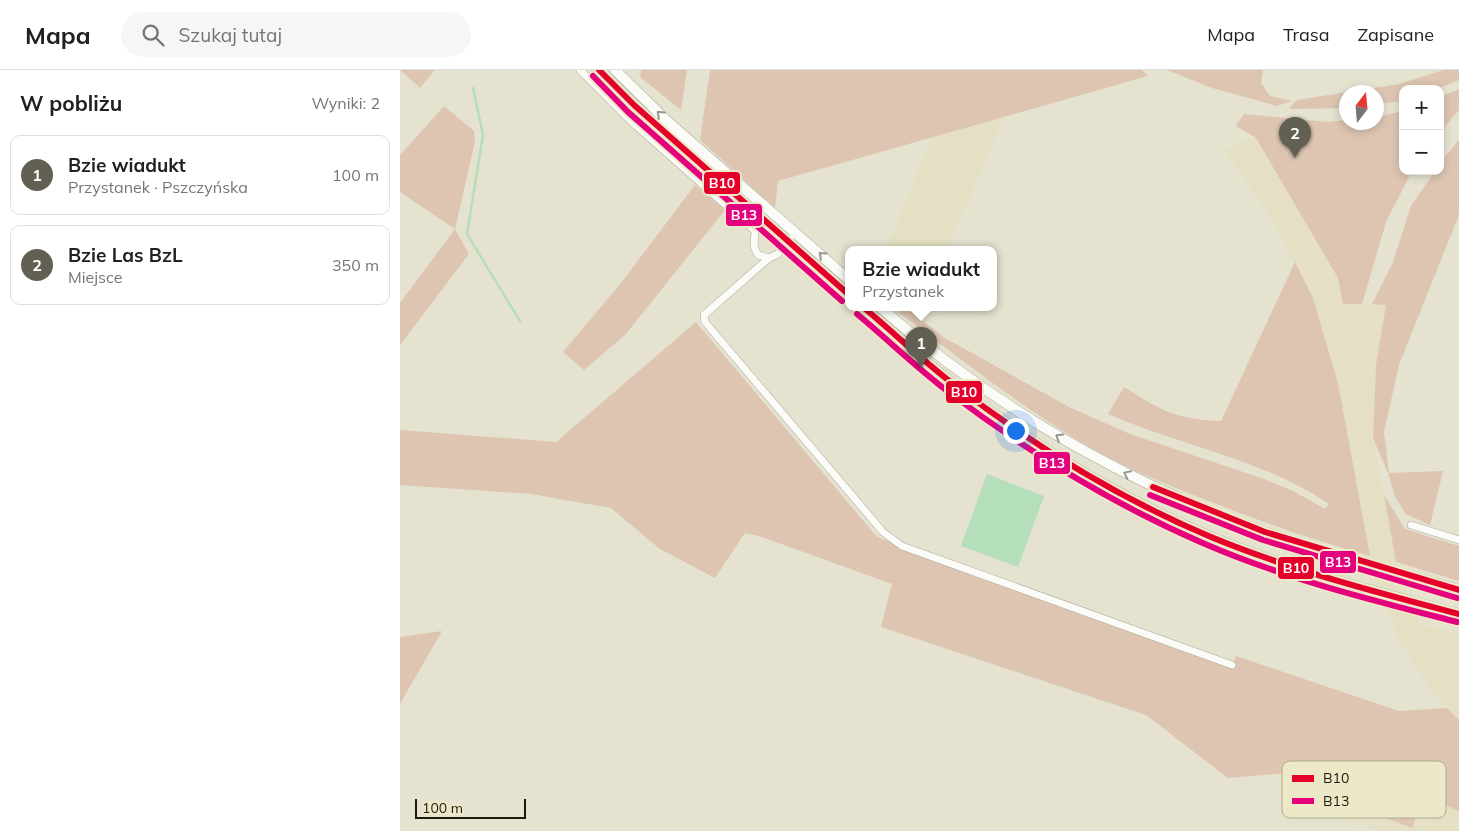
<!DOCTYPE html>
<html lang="pl">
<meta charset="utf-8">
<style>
:root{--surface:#fff;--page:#f6f6f6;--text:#202124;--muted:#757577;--line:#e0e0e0;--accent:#626053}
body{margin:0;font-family:Mulish,sans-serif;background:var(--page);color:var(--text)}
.controls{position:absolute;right:15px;top:15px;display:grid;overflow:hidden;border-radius:10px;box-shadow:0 2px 8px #0003}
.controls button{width:45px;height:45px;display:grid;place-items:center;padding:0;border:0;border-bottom:1px solid var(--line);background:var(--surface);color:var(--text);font:25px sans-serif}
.compass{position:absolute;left:939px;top:15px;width:45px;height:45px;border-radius:50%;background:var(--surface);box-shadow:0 2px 8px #0003;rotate:16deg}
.scale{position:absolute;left:15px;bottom:12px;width:111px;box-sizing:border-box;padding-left:5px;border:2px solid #1c1a0f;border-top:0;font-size:14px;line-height:18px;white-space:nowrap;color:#1c1a0f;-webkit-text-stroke:4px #ede8c8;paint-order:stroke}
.you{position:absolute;left:615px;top:360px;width:18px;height:18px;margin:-12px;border:4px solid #fff;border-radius:50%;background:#1a73e8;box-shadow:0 0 0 8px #1a73e833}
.badge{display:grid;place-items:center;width:32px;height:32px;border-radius:50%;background:var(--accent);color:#fff;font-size:16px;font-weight:700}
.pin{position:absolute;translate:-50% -41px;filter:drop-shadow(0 1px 2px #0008)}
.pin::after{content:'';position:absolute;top:26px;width:18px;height:15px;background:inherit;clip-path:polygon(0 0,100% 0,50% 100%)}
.popup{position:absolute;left:445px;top:176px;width:152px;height:65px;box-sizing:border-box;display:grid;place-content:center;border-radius:10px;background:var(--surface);filter:drop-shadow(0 1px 4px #0005);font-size:16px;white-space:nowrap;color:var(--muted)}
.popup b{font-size:19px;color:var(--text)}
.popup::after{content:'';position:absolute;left:50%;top:100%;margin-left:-10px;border:10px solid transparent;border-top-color:var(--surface)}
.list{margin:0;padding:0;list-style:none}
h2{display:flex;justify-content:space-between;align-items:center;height:65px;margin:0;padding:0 20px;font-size:21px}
h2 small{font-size:16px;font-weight:400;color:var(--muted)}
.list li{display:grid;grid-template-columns:32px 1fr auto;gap:15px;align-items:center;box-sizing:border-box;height:80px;margin:0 10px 10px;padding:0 10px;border:1px solid var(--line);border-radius:10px}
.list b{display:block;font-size:19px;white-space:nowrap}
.list p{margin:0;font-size:16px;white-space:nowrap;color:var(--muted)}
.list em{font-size:16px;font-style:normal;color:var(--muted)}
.icon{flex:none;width:28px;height:28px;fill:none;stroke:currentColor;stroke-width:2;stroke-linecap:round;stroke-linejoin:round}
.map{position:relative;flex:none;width:1059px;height:761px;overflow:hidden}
header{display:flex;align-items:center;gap:30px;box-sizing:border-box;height:70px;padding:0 25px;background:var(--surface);border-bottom:1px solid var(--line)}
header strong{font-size:24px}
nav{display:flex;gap:28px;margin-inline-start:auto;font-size:18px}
.search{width:350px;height:45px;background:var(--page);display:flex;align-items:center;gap:12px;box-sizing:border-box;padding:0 18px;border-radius:28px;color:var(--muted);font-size:19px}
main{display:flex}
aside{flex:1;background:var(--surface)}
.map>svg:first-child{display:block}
</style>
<header>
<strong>Mapa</strong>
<div class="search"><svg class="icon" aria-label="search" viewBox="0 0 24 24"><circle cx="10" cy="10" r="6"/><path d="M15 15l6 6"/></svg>Szukaj tutaj</div>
<nav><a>Mapa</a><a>Trasa</a><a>Zapisane</a></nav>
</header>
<main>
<aside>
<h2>W pobliżu<small>Wyniki: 2</small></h2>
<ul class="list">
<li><span class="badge">1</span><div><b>Bzie wiadukt</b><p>Przystanek · Pszczyńska</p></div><em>100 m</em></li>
<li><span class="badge">2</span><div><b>Bzie Las BzL</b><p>Miejsce</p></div><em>350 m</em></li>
</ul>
</aside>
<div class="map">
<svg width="1059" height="761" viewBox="0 0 1059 761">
<rect width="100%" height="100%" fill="#e5e2d0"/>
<path fill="#e5e0c3" d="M604 47 547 179H487L532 67Z
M856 67 938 208 943 233 986 234 976 295 973 368 996 492 1020 554 1059 564V650L1034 624 1000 572 973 502 938 313 913 228 871 147 824 80Z
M1024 726 1059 741V761H980L938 747 943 732 1012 758Z"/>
<path fill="#ddc5b1" d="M0 0H35L20 18Z
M241 0H287L281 40 240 7Z
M310 0H742L748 6 378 111 375 138 300 70Z
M767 0H863L861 13 870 26 892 31 877 36 812 18Z
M1044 0H1059V10L1037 19H1003V31L977 34 976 22H946V38L889 39 897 30 999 14Z
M1059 19V40L1040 62V27Z
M44 36 74 61 75 72 55 159 69 184 0 275V233L55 159 0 122V85Z
M1003 41V101H1012L986 152 962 234H943L938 208 856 68 836 56 844 44 928 52 946 50V52H976L977 47Z
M1059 70V145L999 295 984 362 989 403 1043 401 1030 455 1006 444 995 427 988 403 973 368 976 295 986 235 972 234 993 192 1011 136 1035 101H1040V93Z
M295 115 325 140 226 264 184 300 163 282 221 213Z
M895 192 913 228 938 313 970 486C912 470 857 450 801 428 760 412 719 395 681 372 617 334 558 287 498 242L501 237 506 238 545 268 669 337 730 364 864 409 893 421 925 439 929 434C863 389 781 376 708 344L724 317C762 341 775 349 821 351Z
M296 252 477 467 832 595 836 586 999 641 1047 638 1059 650V741L1024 726 1012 758 943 732 938 747 921 725 887 703 828 708 746 645 481 557 492 514 359 466 345 463 315 508 260 479 211 438 131 424 0 415V360L156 372Z
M984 425 1005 459 1059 476V511L996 492Z
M42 561 1 632 0 634V567Z"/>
<path fill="#b5deba" d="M587 404 644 426 618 497 561 476Z"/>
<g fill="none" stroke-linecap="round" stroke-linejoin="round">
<path stroke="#b5deba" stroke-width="2.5" d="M73 18 83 65 67 164 120 251"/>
<g stroke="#adab9d" stroke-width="8">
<path id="street" d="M180 0 235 55 355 161 354 177 358 185 369 188 378 184 390 169
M369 188 304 245 305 252 483 462 502 476 832 595
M1011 455 1059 470"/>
</g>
<g stroke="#adab9d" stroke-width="11">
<path id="secondary" d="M199 0 234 35 448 224
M215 0 267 51 448 209
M463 237C493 262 521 289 552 313 642 383 742 442 849 482 917 508 989 525 1059 544
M480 237C578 324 695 395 817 444 895 476 978 497 1059 520"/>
</g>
<use href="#street" stroke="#fbfbf8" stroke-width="7"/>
<use href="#secondary" stroke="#fbfbf8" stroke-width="10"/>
<g stroke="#ede8c8" stroke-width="10">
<path id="bus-1" d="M199 0 234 35 448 224
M463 237C493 262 521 289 552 313 631 374 718 428 811 467 891 500 975 522 1059 544
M753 417 865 462 1059 520"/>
</g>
<g stroke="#ede8c8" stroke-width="10">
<path id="bus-2" d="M193 6 228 42 442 231
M457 244C487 269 515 296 546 320 626 381 712 434 805 474 886 509 972 530 1057 552
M750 425 863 470 1057 528"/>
</g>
<use href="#bus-1" stroke="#e4002b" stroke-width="6"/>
<use href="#bus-2" stroke="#e5007d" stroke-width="6"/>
</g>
<defs><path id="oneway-chevron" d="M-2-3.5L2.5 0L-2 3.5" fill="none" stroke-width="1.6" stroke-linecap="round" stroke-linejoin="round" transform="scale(1.25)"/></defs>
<g stroke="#97968f">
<use href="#oneway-chevron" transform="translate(260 44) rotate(-137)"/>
<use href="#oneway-chevron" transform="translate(422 185) rotate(-138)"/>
<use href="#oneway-chevron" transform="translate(659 367) rotate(-148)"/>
<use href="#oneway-chevron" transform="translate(727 404) rotate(-154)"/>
</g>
<rect x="882" y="691" width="164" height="57" rx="8" fill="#ede8c8" stroke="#aeaa90" stroke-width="1"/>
<rect x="892" y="705" width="22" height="7" fill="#e4002b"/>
<rect x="892" y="728" width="22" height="6" fill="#e5007d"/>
<g font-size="14" fill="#1c1a0f">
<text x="923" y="713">B10</text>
<text x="923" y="736">B13</text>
</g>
<g stroke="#ede8c8" stroke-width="2">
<rect x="303" y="101" width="38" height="24" rx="5" fill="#e4002b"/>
<rect x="325" y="133" width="38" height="24" rx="5" fill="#e5007d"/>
<rect x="545" y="310" width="38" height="24" rx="5" fill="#e4002b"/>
<rect x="633" y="381" width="38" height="24" rx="5" fill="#e5007d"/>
<rect x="919" y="480" width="38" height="24" rx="5" fill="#e5007d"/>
<rect x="877" y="486" width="38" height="24" rx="5" fill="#e4002b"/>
</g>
<g font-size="14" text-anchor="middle" font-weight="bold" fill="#fff">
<text x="322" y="118">B10</text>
<text x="344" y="150">B13</text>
<text x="564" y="327">B10</text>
<text x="652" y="398">B13</text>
<text x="938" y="497">B13</text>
<text x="896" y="503">B10</text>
</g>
</svg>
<div class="controls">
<button>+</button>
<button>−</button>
</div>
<svg class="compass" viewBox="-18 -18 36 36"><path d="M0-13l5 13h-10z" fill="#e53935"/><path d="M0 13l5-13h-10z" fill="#757577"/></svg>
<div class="scale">100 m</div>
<div class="you"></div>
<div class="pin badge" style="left:521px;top:298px">1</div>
<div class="popup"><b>Bzie wiadukt</b>Przystanek</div>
<div class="pin badge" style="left:895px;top:88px">2</div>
</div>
</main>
